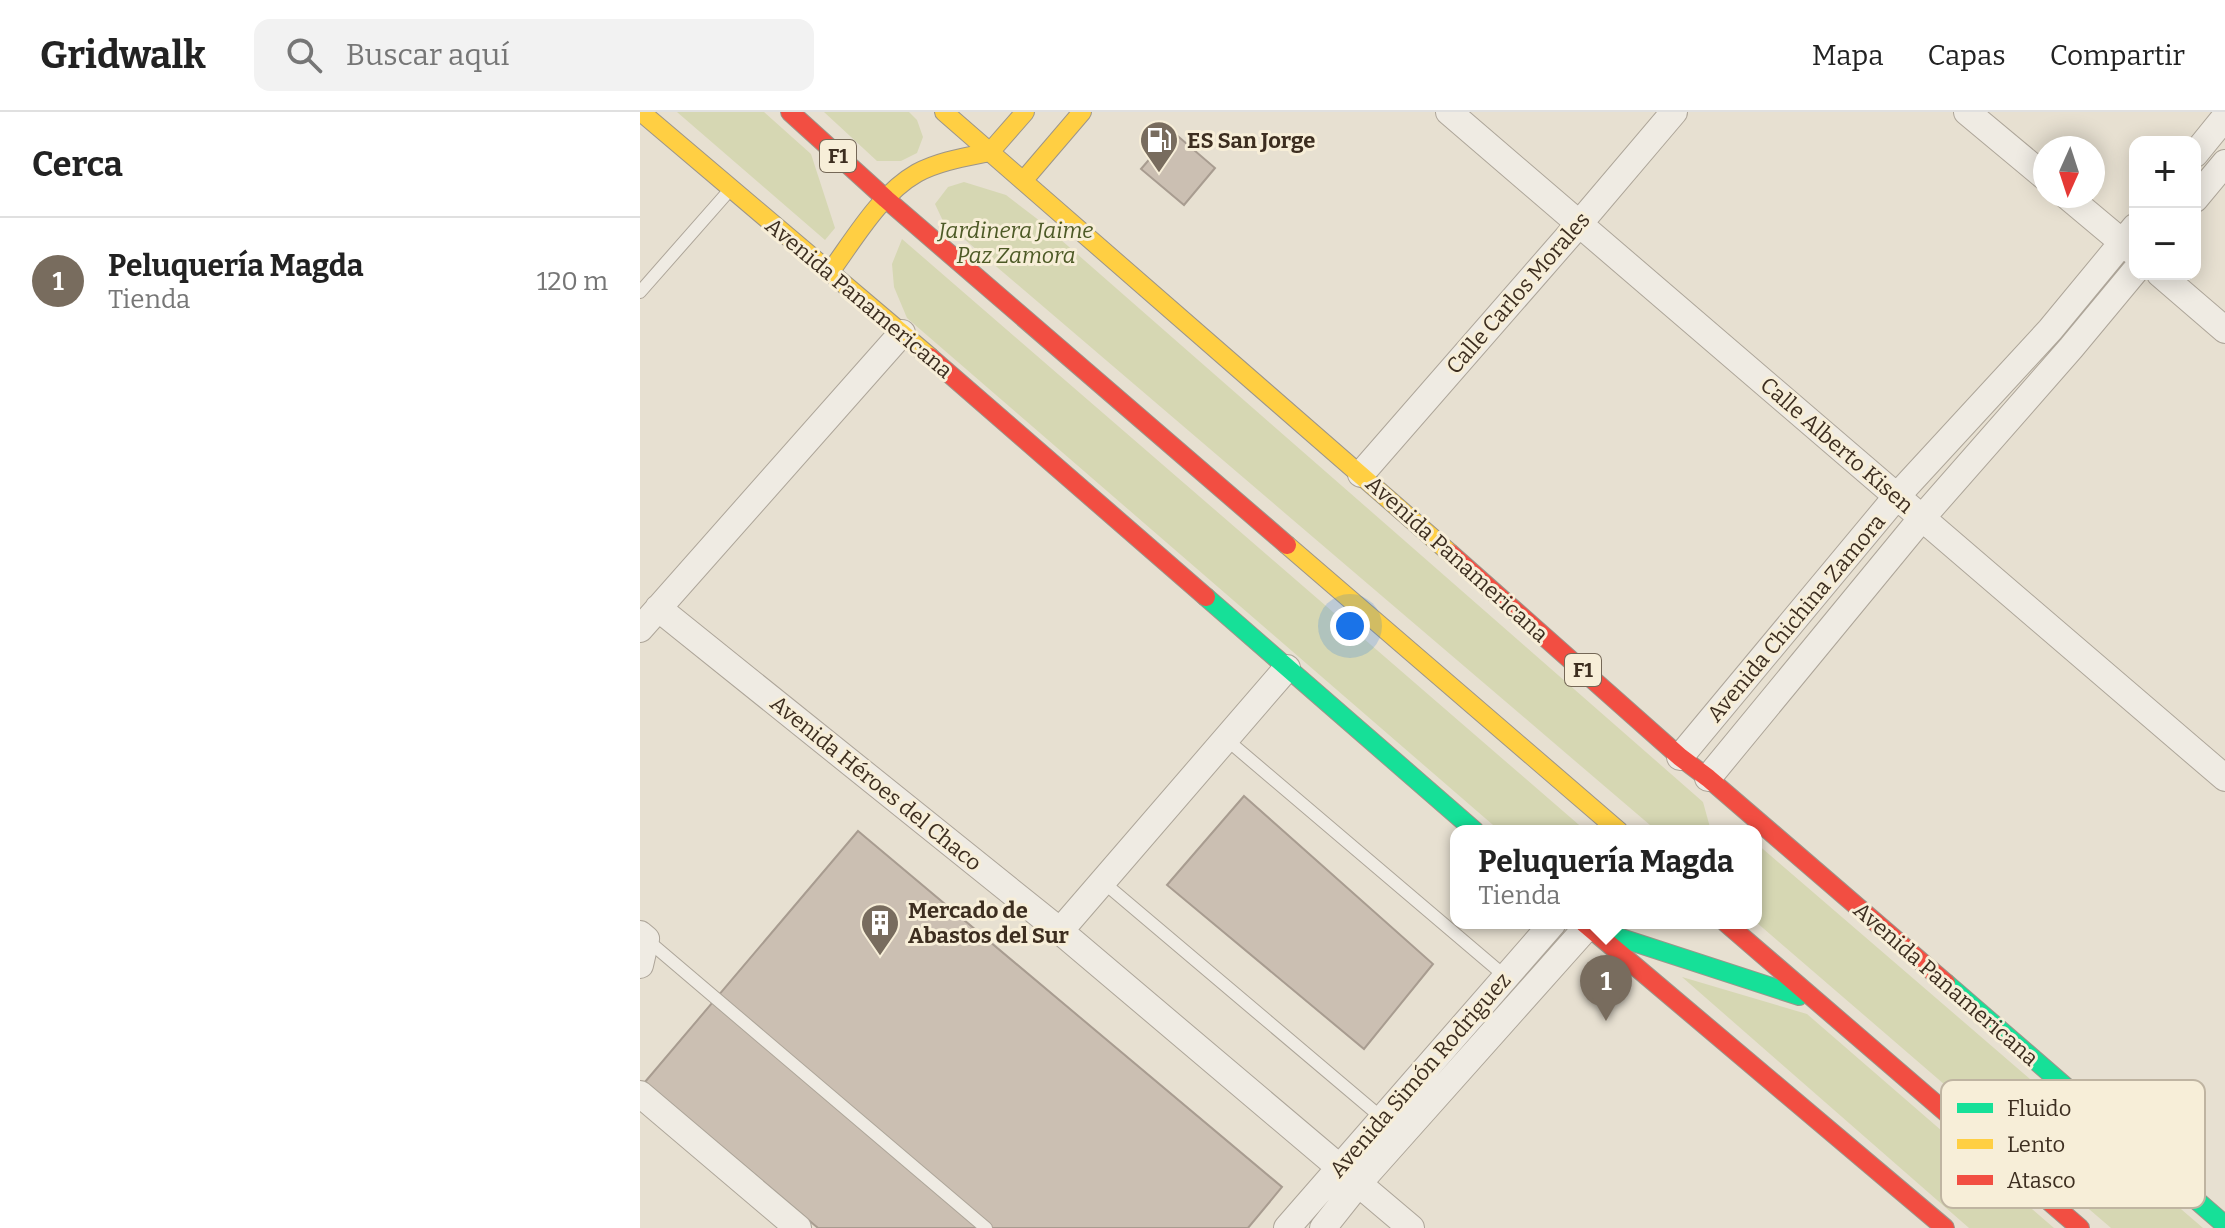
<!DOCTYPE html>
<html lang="es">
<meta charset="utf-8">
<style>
:root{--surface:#fff;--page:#f2f2f2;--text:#222;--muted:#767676;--line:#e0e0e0;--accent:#786c5e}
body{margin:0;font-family:Bitter,serif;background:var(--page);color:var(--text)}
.controls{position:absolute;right:24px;top:24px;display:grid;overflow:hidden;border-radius:16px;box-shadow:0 4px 20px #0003}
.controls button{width:72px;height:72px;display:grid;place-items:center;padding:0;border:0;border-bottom:2px solid var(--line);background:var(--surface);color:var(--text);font:40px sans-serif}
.compass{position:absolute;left:1393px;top:24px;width:72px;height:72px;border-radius:50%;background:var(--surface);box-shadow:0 4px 20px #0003;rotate:183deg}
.you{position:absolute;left:710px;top:514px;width:28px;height:28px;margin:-20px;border:6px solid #fff;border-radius:50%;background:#1a73e8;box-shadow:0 0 0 12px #1a73e833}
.badge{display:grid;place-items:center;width:52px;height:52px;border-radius:50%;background:var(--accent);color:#fff;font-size:26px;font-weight:700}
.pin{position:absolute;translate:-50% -66px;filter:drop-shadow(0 2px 4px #0008)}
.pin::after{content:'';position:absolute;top:42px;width:28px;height:24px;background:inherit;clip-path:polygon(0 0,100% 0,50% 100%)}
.popup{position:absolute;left:810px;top:713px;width:312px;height:104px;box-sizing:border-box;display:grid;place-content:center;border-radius:16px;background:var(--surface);filter:drop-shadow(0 2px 6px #0005);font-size:26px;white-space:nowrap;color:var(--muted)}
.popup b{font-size:30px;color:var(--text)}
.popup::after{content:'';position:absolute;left:50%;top:100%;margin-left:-16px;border:16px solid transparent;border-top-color:var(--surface)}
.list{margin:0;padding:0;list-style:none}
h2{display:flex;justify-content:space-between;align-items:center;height:104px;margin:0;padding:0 32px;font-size:34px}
h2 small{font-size:26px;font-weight:400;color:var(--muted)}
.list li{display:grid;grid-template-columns:52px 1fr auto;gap:24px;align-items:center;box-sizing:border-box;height:128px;padding:0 32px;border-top:2px solid var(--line)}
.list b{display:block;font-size:30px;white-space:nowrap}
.list p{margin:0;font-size:26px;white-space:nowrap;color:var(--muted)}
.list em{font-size:26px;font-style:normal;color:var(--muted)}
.icon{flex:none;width:44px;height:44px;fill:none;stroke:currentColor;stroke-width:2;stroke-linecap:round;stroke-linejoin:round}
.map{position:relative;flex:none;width:1585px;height:1116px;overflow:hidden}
header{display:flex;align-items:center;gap:48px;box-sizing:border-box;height:112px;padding:0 40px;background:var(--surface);border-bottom:2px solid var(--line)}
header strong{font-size:38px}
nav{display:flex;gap:44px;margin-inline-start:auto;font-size:28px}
.search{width:560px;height:72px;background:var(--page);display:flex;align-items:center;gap:20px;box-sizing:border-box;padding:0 28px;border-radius:16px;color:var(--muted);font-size:30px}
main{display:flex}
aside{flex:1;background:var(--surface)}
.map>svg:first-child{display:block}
</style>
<header>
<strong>Gridwalk</strong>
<div class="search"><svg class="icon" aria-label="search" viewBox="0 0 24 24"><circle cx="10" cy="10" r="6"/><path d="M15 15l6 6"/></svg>Buscar aquí</div>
<nav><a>Mapa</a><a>Capas</a><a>Compartir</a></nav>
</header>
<main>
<aside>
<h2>Cerca<small></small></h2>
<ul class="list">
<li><span class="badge">1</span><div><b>Peluquería Magda</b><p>Tienda</p></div><em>120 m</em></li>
</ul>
</aside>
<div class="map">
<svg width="1585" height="1116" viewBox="0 0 1585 1116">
<rect width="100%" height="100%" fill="#e7e0d1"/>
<path fill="#d6d7b3" d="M37 0H124L171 42 195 116 185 128Z
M184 0H269L277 8 283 25 277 41 261 49H237Z
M324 70 366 83 396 106 1063 690 1071 719H1017L303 109 295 92 308 75Z
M262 127 946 719H860L267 206 254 175 252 152Z
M1116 731 1563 1116H1471L1116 810Z
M1042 865 1167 902 1414 1116H1329Z"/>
<path fill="#cbbfb2" stroke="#a89c90" stroke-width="2" d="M533 20 575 56 544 93 501 57Z
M604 684 793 852 724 937 527 773Z
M218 719 642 1075 608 1116H178L5 970Z"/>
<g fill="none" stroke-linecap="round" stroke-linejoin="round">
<g stroke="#ada599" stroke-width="14">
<path id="lane" d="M0 180 88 80
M586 627 866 865
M463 770 742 1006
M6 827 346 1116"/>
</g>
<g stroke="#ada599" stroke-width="28">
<path id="street" d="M809 0 1585 666
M1327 0 1405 65
M1555 42 1585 5
M1427 84 1495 141
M1555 87 1585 51
M1520 162 1585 218
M721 362 939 112 1034 0
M18 496 420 819 771 1116
M0 517 262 221
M1040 645 1257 384 1410 218 1495 115
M1068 666 1281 407 1431 236 1495 159
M420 819 647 556
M0 822 6 827 0 853
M0 982 158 1116
M647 1116 913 811
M683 1116 718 1072 948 814"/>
</g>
<g stroke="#9c958a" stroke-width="20">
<path id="fast" d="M566 485 835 719
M975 824 1159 884
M1306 871 1585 1113"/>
</g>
<g stroke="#9c958a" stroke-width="20">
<path id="slow" d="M1 0 290 245
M304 0 810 441
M350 40 385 0
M383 69 442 0
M190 160C215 126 240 82 277 61 299 49 326 45 350 40
M647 433 979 719"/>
</g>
<g stroke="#9c958a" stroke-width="20">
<path id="jam" d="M150 0 246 87 647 433
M290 245 566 485
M810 441 1040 645 1068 666 1306 871
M944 811 1305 1116
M1086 811 1440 1116"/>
</g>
<use href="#lane" stroke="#efebe3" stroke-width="12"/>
<use href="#street" stroke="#efebe3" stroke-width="26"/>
<use href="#fast" stroke="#16e098" stroke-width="18"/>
<use href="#slow" stroke="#ffcf43" stroke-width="18"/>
<use href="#jam" stroke="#f24e42" stroke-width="18"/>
</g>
<defs>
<g id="fuel-pin" transform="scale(2)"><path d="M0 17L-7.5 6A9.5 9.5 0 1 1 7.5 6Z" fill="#786c5e" stroke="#f7eed8"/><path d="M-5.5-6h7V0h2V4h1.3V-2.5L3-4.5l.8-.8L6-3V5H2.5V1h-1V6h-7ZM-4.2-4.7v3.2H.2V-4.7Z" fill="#fff"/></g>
<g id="building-pin" transform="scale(2)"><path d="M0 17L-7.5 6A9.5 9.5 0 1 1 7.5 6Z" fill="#786c5e" stroke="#f7eed8"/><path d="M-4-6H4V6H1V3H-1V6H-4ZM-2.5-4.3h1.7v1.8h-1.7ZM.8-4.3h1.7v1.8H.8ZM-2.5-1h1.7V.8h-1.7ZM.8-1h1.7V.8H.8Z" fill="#fff"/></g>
</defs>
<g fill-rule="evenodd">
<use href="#fuel-pin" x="519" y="28"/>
<use href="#building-pin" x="240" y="811"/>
</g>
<g text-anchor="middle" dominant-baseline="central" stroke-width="6" stroke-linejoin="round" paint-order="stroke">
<g fill="#f7eed8" stroke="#756857" stroke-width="2">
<rect x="180" y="28" width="36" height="32" rx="6"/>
<rect x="925" y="542" width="36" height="32" rx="6"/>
</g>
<g font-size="20" font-weight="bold" fill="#3d2e20">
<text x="198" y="44">F1</text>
<text x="943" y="558">F1</text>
</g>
<g font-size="22" font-weight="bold" fill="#3d2e20" stroke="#f7eed8" text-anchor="start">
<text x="547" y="28">ES San Jorge</text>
<text x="268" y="798">Mercado de<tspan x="268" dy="25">Abastos del Sur</tspan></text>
</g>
<g font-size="22" font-style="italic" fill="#4d5a26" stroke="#f7eed8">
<text x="376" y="118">Jardinera Jaime<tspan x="376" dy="25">Paz Zamora</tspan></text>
</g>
<g font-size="22" fill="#3d2e20" stroke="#f7eed8">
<text transform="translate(878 181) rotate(-49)">Calle Carlos Morales</text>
<text transform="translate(219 186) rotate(40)">Avenida Panamericana</text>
<text transform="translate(1197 333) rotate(41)">Calle Alberto Kisen</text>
<text transform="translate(817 447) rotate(42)">Avenida Panamericana</text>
<text transform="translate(1156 506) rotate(-50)">Avenida Chichina Zamora</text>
<text transform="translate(236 671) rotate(39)">Avenida Héroes del Chaco</text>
<text transform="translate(1306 872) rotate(41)">Avenida Panamericana</text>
<text transform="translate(780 963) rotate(-49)">Avenida Simón Rodriguez</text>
</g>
</g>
<rect x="1301" y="968" width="264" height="128" rx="12" fill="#f7eed8" stroke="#bfb4a1" stroke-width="2"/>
<rect x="1317" y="991" width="36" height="10" fill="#16e098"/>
<rect x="1317" y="1027" width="36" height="10" fill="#ffcf43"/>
<rect x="1317" y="1063" width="36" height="10" fill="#f24e42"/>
<g font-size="22" fill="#3d2e20">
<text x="1367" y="1004">Fluido</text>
<text x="1367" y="1040">Lento</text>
<text x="1367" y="1076">Atasco</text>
</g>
</svg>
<div class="controls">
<button>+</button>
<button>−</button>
</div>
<svg class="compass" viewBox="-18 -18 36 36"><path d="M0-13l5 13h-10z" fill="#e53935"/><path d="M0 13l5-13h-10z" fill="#767676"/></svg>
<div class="you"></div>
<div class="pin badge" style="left:966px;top:909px">1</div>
<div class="popup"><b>Peluquería Magda</b>Tienda</div>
</div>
</main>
